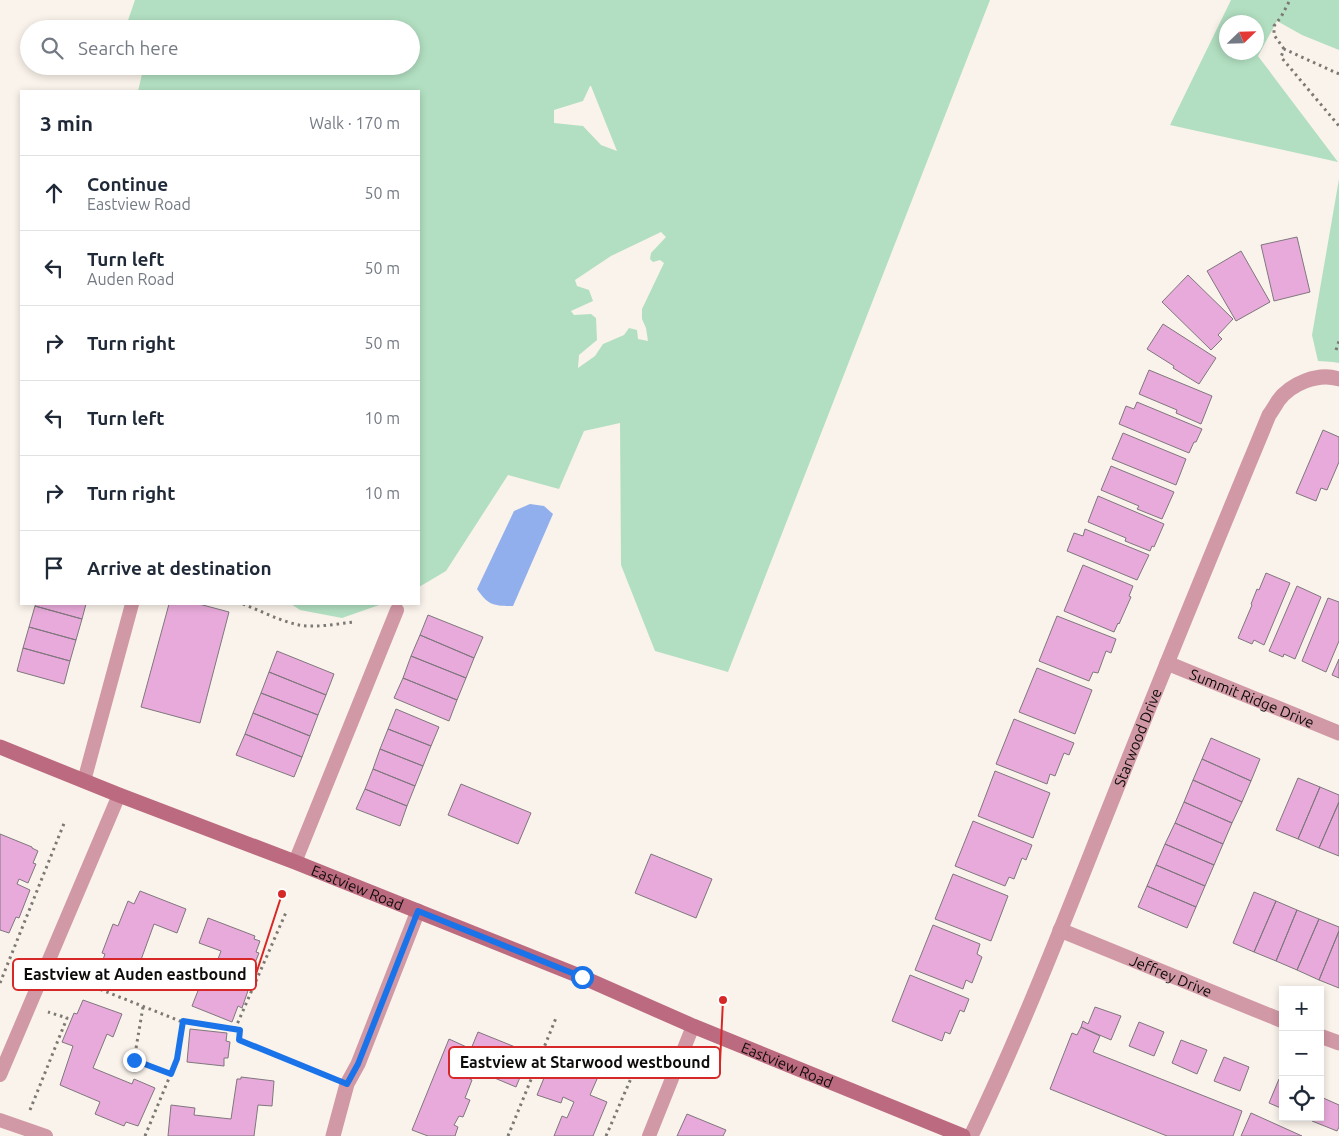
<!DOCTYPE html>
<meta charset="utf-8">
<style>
:root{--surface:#fff;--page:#f6f6f7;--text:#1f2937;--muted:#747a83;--line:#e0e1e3}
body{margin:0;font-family:Ubuntu,sans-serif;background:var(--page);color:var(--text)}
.controls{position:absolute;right:15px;bottom:15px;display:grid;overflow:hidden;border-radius:0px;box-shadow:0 2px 8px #0003}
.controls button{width:45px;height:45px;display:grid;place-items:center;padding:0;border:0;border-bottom:1px solid var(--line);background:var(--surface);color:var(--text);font:25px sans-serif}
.compass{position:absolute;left:1219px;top:15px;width:45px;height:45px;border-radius:50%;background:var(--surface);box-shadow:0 2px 8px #0003;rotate:67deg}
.stop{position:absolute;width:15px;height:15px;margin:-11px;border:4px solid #1a73e8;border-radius:50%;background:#fff}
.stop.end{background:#1a73e8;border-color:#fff;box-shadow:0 1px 5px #0008}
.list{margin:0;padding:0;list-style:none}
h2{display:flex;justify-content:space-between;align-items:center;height:65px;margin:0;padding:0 20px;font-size:21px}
h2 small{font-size:16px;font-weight:400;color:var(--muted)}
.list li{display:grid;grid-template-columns:32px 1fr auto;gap:15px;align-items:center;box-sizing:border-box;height:75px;padding:0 20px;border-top:1px solid var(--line)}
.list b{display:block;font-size:19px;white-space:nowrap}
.list p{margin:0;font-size:16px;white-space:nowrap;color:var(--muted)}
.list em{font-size:16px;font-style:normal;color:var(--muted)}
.icon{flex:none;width:28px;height:28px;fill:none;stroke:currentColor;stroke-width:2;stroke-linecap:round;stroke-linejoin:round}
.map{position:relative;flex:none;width:1339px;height:1136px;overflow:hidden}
.search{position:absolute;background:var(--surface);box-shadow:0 2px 8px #0003;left:20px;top:20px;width:400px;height:55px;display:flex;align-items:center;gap:12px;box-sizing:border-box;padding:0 18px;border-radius:28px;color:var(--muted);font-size:19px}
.panel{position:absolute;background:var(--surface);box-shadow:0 2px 8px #0003;left:20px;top:90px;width:400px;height:515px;border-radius:0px}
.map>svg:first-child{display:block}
</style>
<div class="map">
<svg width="1339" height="1136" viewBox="0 0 1339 1136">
<rect width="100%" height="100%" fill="#faf3eb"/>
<path fill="#b2dfc1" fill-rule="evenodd" d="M135 0H990L728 672 655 651 621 565 620 423 584 431 559 489 508 475 446 571 419 587V91H138L143 70 128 66H411V29H125ZM590 86H591L617 151 601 145 583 126 554 123V110L583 101ZM661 232 666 237 651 253 650 259 653 262 660 260 664 263 642 309V319L646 328 648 341 638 339 637 330 629 328 624 335 603 344 595 356 578 368 579 355 597 340 596 318 591 314 574 315 571 311 593 301 589 290 577 286 575 280 611 256Z
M1231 0H1339V50L1302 35 1277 21 1258 56 1338 162 1170 125ZM1226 22H1256V52H1226Z
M1339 179V363L1333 362 1318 361 1312 335Z
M291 604H382L342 618 300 610Z"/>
<path fill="#91afed" d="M530 504 544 506 553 514 513 606C493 606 488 605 477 589L514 511Z"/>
<path fill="#e8aada" stroke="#7f777d" d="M1297 237 1310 292 1274 301 1261 245Z
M1241 251 1270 302 1236 321 1207 271Z
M1188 275 1233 319 1218 335 1222 339 1211 350 1162 302Z
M1163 324 1216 358 1199 384 1173 368 1174 366 1147 349Z
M1149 370 1212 396 1201 424 1176 413 1177 410 1139 394Z
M1137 402 1202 429 1196 442H1194L1189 453 1119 424 1126 406 1134 409Z
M1323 430 1339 437V462L1327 490 1321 488 1316 501 1296 493Z
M1123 433 1186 459 1176 485 1112 459Z
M1111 466 1174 492 1162 519 1137 509 1139 506 1101 490Z
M1098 496 1164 524 1154 547 1152 546 1150 551 1125 541 1126 538 1088 522Z
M1085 529 1149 555 1137 580 1067 551 1074 533 1083 536Z
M1083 565 1133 586 1129 596 1131 597 1119 624 1118 623 1114 632 1064 611Z
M1266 573 1290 583 1264 645 1254 640 1252 644 1238 638 1252 605 1251 604 1257 589 1259 590Z
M1297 586 1321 597 1295 659 1284 654 1283 657 1269 651Z
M1328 598 1339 602V641L1326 672 1302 661Z
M36 604H86L82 619 35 606Z
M169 604H199L229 612 200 723 141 707Z
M35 606 82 619 76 640 29 627Z
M428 615 483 637 474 658 420 635Z
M1057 616 1116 639 1111 653 1106 651 1098 673 1093 672 1089 681 1039 661Z
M29 627 76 640 70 661 23 648Z
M420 635 474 658 466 678 411 656Z
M23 648 70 661 64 684 17 671Z
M277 651 334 674 326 695 269 672Z
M411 656 466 678 457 700 403 678Z
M1339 659V678L1332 675Z
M1037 668 1092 690 1075 734 1019 712Z
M269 672 326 695 318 715 261 693Z
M403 678 457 700 449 721 394 698Z
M261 693 318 715 310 736 253 713Z
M396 709 439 727 431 746 388 729Z
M253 713 310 736 302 757 245 734Z
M1014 719 1074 743 1069 755 1064 753 1055 776 1050 774 1047 784 996 764Z
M388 729 431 746 423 766 380 749Z
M245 734 302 757 294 777 236 755Z
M1211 738 1260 759 1251 781 1202 759Z
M380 749 423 766 415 786 373 769Z
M1202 759 1251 781 1242 802 1193 780Z
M373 769 415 786 407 806 365 789Z
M995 771 1050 793 1033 838 978 816Z
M1298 778 1320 787 1298 839 1276 830Z
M1193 780 1242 802 1232 823 1184 802Z
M461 784 531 813 518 844 448 815Z
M1320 787 1339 795V802L1319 848 1298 839Z
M365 789 407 806 400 826 356 809Z
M1184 802 1232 823 1223 844 1175 823Z
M1339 802V856L1319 848Z
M973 821 1032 845 1026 860 1022 858 1014 879 1009 877 1005 886 955 866Z
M1175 823 1223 844 1214 865 1165 844Z
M0 834 32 847V848L38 851 33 863 36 864 28 883 19 879 17 884 30 890 19 918 16 917 9 933 0 930Z
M1165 844 1214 865 1205 886 1156 865Z
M651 854 712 879 696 918 635 893Z
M1156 865 1205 886 1196 907 1147 886Z
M953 874 1008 896 991 941 935 919Z
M1147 886 1196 907 1187 928 1138 907Z
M140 891 186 909 177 933 154 924 138 968 143 970 137 985 105 973 106 971 100 968 105 954 102 953 113 924 118 926 128 901 134 904Z
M1254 892 1276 901 1254 952 1233 943Z
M1276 901 1297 910 1276 961 1254 952Z
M1297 910 1319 919 1297 970 1276 961Z
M208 918 255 936 254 939 260 941 256 952 259 953 249 978 252 979 242 1008 238 1006 232 1022 192 1006 201 983 208 986 221 951 199 943Z
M1319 919 1339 927V931L1319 980 1297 970Z
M933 925 980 944 977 954 982 957 972 983 966 980 963 989 915 970Z
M1339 931V988L1319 980Z
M910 975 969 999 964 1012 960 1010 950 1034 945 1032 942 1041 892 1021Z
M83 1000 122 1014 113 1037 107 1034 93 1068 132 1084 134 1079 155 1088 138 1126 126 1122 124 1126 95 1114 100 1102 60 1085 73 1046 62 1042 74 1013 77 1014Z
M1095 1007 1121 1016 1111 1040 1081 1027 1083 1021 1088 1024Z
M1139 1022 1164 1032 1154 1056 1129 1046Z
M1081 1027 1100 1036 1093 1052 1242 1111 1233 1136H1167L1050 1089 1072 1033 1077 1035Z
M190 1029 227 1033 226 1041 230 1042 228 1058H224V1066L187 1062Z
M478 1032 530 1053 516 1087 485 1074 488 1069 472 1062 466 1077 472 1080 465 1098 470 1100 463 1117 459 1116 454 1125 458 1127 455 1136H428L412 1130 449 1039 471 1049Z
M1181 1040 1207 1050 1197 1074 1172 1063Z
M1224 1057 1249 1067 1240 1091 1214 1081Z
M551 1061 597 1079 590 1095 607 1102 593 1136H554L562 1116 567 1118 574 1102 563 1097 561 1103 537 1095Z
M241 1077 274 1081 272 1106 258 1105 254 1136H168L171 1105 195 1108 194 1115 231 1119 237 1079H241Z
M1279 1079 1283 1081V1109L1269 1103Z
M1321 1097 1339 1105V1127L1337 1131 1312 1121 1313 1117H1320Z
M1251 1113 1302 1136H1241Z
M687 1114 726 1130 723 1136H677Z"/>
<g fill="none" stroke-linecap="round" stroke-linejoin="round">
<path stroke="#7c7873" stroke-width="3" stroke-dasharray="2.5 4" stroke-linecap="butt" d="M1284 49 1274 35V26L1281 17 1290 0
M1339 74 1284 49 1281 57 1339 126
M1336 350 1339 341
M243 604C261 611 280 621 299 625 316 628 336 624 354 622
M64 975 180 1021 240 1030 239 1040 330 1077
M0 983 65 821
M143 1007 134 1060 171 1074
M235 1029 287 910
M30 1110 67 1018 48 1012
M145 1136 177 1059 183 1021
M508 1136 556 1018
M606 1136 642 1053"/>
<path stroke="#d198a5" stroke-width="14" d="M84 781 132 604
M295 862 397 610
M0 1075 119 795
M0 1120 46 1136
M649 1136 693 1026"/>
<g stroke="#d198a5" stroke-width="15">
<path id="s1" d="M1167 663 1339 733"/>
<path id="s2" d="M1060 930 1283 1021"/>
<path d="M1320 1036 1339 1043"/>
<path d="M333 1136 347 1084 358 1064 418 911"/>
<path id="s3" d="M971 1136C1025 1024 1069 908 1115 793 1165 666 1217 541 1269 415 1272 411 1275 406 1278 401 1290 384 1318 372 1339 379"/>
</g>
<path stroke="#bb6a7f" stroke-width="15" id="s4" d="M0 747 119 795 295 862 582 977 693 1026 963 1136"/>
</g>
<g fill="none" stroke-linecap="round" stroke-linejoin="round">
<path stroke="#1a73e8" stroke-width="6" d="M134 1060 171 1074 177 1059 183 1021 240 1030 239 1040 347 1084 358 1064 418 911 582 977"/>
</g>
<g text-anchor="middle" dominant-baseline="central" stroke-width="4.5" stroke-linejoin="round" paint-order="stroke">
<g font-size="15" fill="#0e0c0a" stroke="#fff">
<text stroke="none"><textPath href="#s1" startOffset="92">Summit Ridge Drive</textPath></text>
<text stroke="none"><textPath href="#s3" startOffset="432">Starwood Drive</textPath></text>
<text stroke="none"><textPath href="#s4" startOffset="384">Eastview Road</textPath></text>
<text stroke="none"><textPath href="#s2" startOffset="120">Jeffrey Drive</textPath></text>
<text stroke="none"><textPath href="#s4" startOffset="849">Eastview Road</textPath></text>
</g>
</g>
<path fill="none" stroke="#d62828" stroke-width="2" d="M282 894L256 974M723 1000L720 1063"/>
<g fill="#d62828" stroke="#fff" stroke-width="2">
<circle cx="282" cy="894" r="5"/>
<circle cx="723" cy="1000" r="5"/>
</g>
<g fill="#fff" stroke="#d62828" stroke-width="2">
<rect x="13" y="959" width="243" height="31" rx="5"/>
<rect x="449" y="1047" width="271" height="31" rx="5"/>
</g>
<g font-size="16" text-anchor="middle" font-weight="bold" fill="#0e0c0a">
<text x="135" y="980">Eastview at Auden eastbound</text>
<text x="585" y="1068">Eastview at Starwood westbound</text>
</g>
</svg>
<div class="controls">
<button>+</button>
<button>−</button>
<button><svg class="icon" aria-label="locate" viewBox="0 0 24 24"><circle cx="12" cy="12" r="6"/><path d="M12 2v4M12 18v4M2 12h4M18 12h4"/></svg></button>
</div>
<svg class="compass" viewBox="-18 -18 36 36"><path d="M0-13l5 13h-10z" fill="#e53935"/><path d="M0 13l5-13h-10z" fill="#747a83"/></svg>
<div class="stop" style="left:582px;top:977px"></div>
<div class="stop end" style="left:134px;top:1060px"></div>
<div class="search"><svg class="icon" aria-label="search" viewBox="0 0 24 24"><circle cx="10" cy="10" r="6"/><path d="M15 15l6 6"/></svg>Search here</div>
<section class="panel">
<h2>3 min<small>Walk · 170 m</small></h2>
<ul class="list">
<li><svg class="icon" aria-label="ahead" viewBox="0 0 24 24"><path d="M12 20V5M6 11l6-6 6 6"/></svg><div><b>Continue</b><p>Eastview Road</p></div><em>50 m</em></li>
<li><svg class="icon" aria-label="left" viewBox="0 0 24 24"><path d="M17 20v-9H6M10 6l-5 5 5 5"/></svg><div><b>Turn left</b><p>Auden Road</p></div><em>50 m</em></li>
<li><svg class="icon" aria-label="right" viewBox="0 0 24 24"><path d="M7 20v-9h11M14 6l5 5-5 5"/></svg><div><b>Turn right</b></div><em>50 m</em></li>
<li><svg class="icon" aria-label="left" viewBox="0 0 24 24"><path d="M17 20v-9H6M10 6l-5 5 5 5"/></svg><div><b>Turn left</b></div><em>10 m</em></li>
<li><svg class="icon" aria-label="right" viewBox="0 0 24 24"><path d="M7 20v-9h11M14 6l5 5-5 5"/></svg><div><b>Turn right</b></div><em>10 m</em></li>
<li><svg class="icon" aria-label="arrive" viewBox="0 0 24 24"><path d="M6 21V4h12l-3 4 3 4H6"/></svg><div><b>Arrive at destination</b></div></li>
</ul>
</section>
</div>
